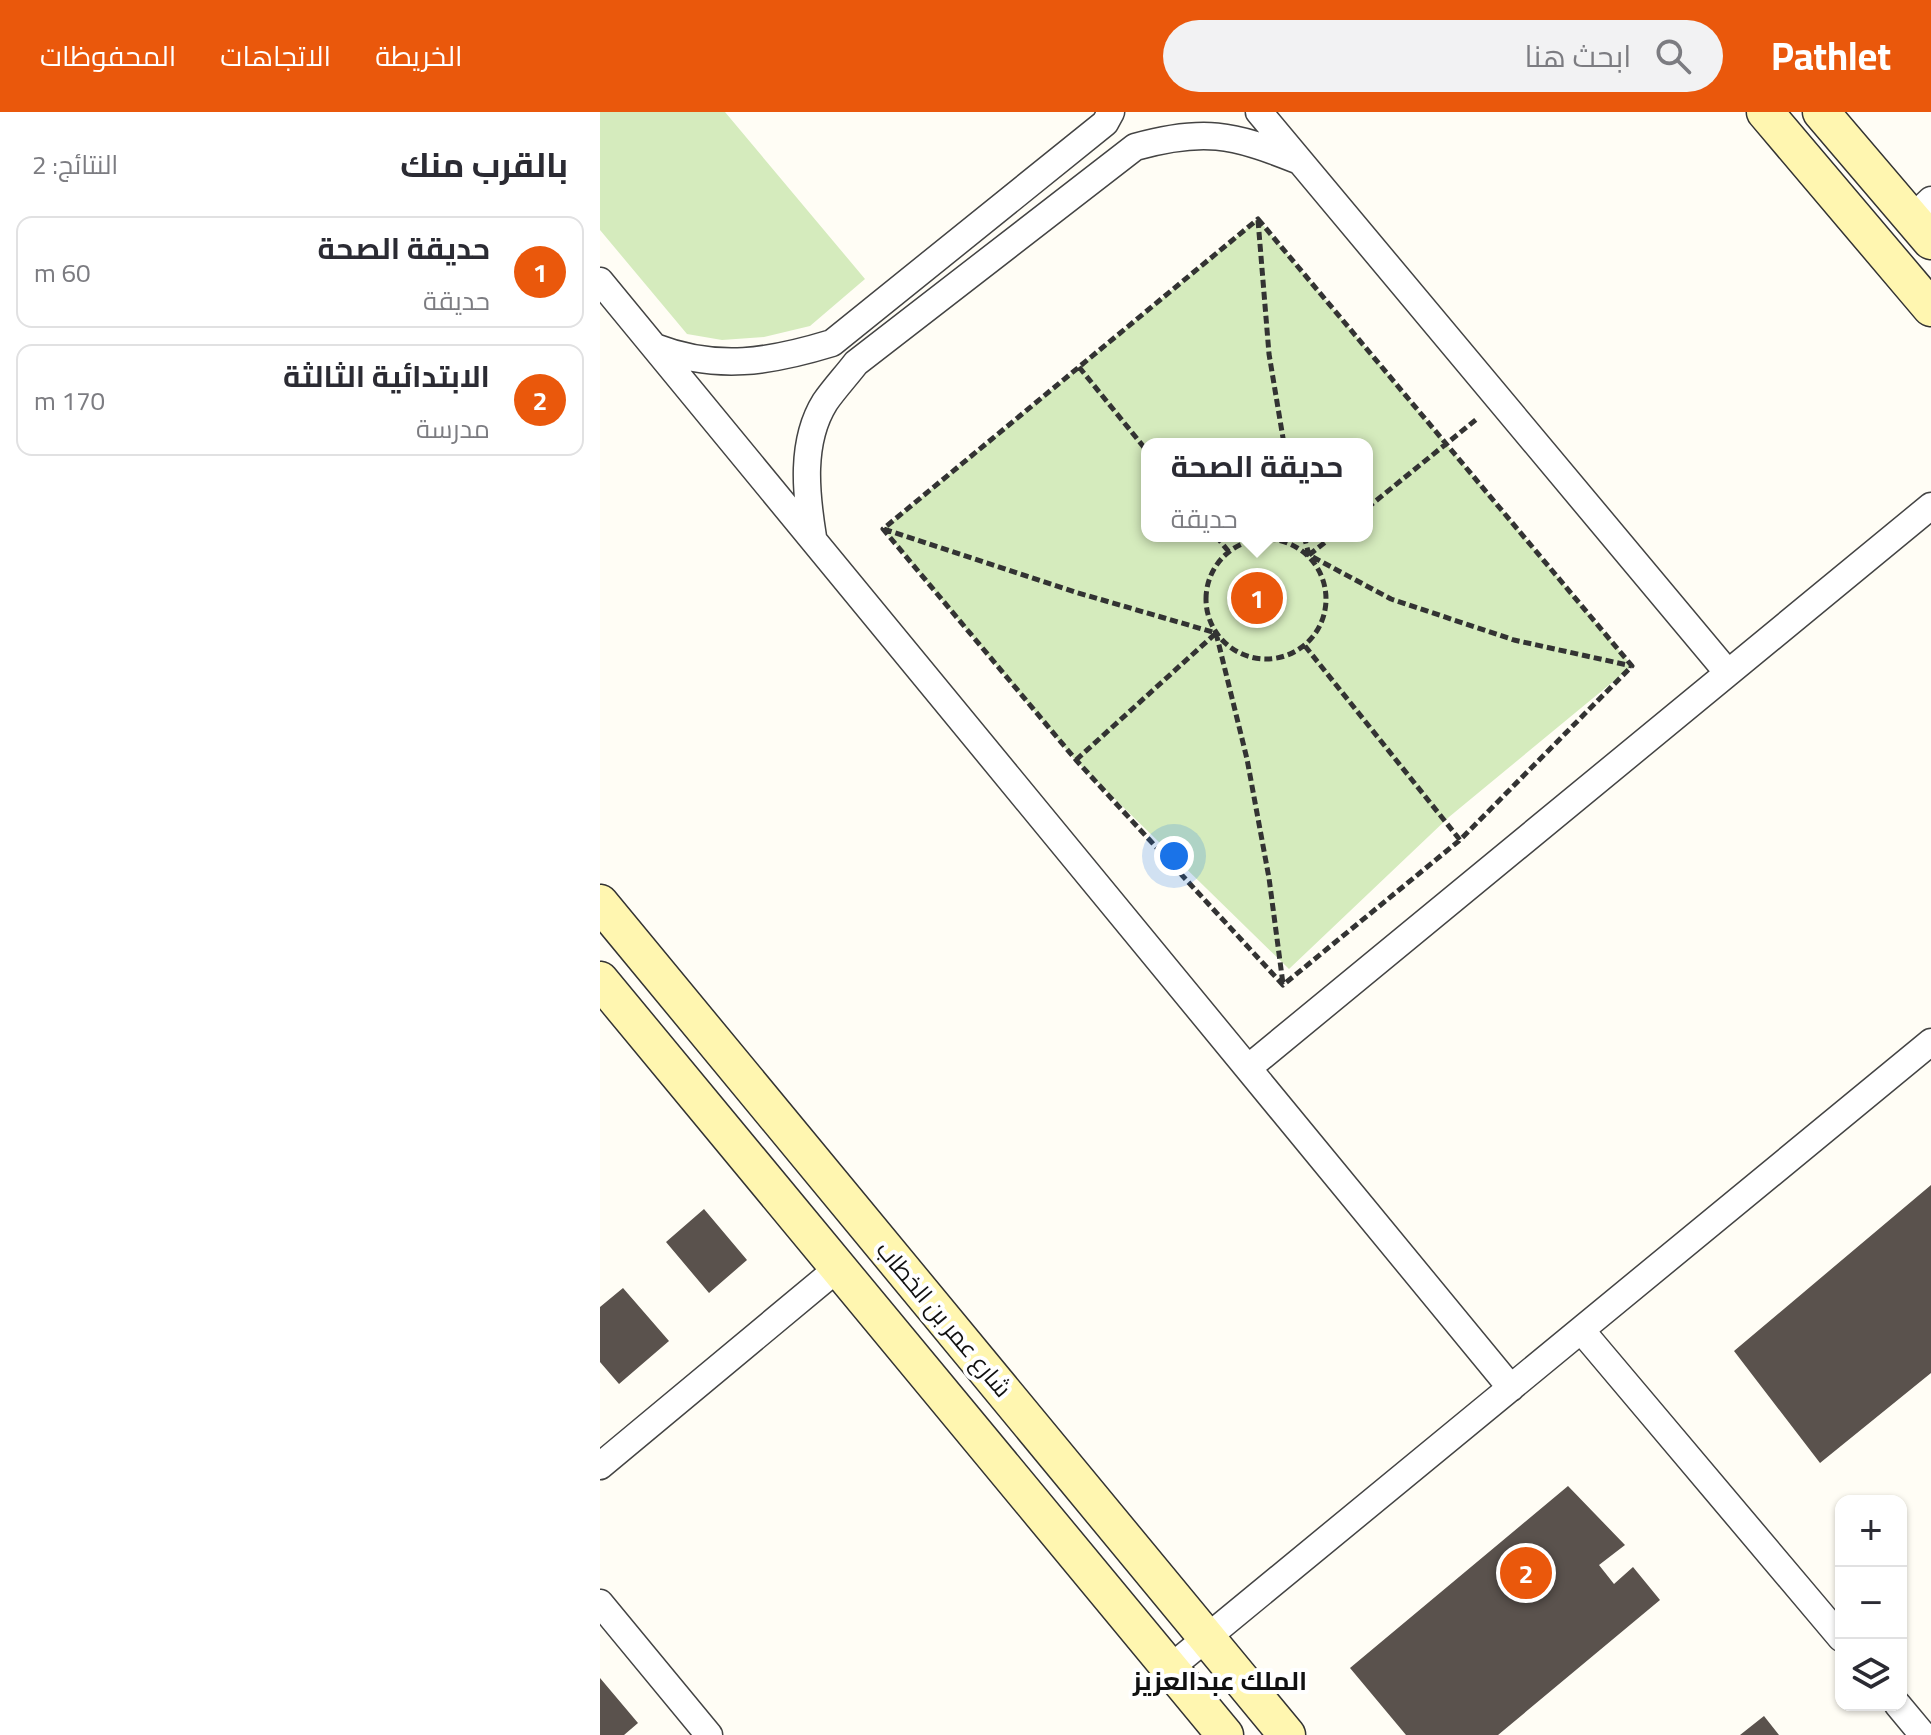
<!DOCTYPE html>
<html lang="ar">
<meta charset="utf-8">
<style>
:root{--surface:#fff;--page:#f2f2f3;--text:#2b2b33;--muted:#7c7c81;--line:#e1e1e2;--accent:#ea580c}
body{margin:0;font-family:Georgia,Cairo,serif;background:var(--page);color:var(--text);direction:rtl}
.controls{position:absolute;right:24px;bottom:24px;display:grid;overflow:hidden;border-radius:16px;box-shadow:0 2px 6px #0004}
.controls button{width:72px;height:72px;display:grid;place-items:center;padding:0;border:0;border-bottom:2px solid var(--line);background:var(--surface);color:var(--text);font:40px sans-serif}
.you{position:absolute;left:574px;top:744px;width:28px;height:28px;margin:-20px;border:6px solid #fff;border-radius:50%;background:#1a73e8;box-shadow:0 0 0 12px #1a73e833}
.badge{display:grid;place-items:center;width:52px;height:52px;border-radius:50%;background:var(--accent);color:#fff;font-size:26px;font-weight:700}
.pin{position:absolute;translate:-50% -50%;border:4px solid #fff;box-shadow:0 2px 8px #0006}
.popup{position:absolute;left:541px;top:326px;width:232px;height:104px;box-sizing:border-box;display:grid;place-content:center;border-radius:16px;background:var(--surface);filter:drop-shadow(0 2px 6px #0005);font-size:26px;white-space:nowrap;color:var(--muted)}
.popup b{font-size:30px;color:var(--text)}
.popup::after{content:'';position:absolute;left:50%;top:100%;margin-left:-16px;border:16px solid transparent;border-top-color:var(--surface)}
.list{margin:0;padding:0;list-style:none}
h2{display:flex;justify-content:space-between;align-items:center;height:104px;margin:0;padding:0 32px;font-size:34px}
h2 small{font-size:26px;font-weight:400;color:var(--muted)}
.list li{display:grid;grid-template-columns:52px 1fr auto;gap:24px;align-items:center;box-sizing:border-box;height:112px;margin:0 16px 16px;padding:0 16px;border:2px solid var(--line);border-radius:16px}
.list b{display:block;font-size:30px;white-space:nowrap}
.list p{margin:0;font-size:26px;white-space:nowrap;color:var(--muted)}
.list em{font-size:26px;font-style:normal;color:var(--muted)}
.icon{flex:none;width:44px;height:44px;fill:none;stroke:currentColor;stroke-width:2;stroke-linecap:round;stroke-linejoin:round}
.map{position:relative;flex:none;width:1331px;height:1623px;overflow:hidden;direction:ltr}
header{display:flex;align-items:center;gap:48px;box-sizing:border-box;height:112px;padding:0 40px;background:var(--accent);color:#fff}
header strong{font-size:38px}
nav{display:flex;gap:44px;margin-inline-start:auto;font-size:28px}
.search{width:560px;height:72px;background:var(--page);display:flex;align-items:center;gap:20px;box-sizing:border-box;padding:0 28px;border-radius:44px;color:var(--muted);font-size:30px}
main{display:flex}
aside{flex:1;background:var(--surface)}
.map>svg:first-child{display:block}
</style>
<header>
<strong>Pathlet</strong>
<div class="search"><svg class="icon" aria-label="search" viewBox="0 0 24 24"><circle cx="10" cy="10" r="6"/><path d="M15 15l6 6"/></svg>ابحث هنا</div>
<nav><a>الخريطة</a><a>الاتجاهات</a><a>المحفوظات</a></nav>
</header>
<main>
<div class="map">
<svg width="1331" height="1623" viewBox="0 0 1331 1623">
<rect width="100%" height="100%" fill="#fffdf5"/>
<path fill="#d5ebbd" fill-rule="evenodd" d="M0 0H125L265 167 210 214 164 225 122 228 87 222 0 118Z
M658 107 1032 554 849 705 689 857 475 648 283 417ZM547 332H767V424H547Z"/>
<path fill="#5a524d" d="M1331 1073V1261L1220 1351 1134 1239Z
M104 1097 147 1148 109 1181 66 1130Z
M23 1176 69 1229 19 1272 0 1250V1195Z
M968 1374 1025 1433 999 1453 1014 1472 1033 1455 1060 1488 898 1623H806L750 1556Z
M0 1566 38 1611 24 1623H0Z
M1164 1604 1179 1623H1140Z"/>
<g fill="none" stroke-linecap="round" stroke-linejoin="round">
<g stroke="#444" stroke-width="29">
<path id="street" d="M659 0 1128 561
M1312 106 1331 88
M0 169 911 1276
M55 235C117 259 170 250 232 231L505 11 511 0
M213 425C206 382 200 330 225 290 234 277 246 264 256 251L535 35C603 16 632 22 697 48
M648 956 1331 394
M981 1218 1241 1526
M0 1354 238 1156
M0 1491 109 1623
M570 1556 1331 930
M1298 1593 1323 1623"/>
</g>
<g stroke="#333" stroke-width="39">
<path id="secondary" d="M1165 0 1331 196
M1221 0 1331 129
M0 791 687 1623
M0 868 625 1623"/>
</g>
<path stroke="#333" stroke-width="5" stroke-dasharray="8 4" stroke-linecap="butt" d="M658 107 1032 554 860 728 683 873 476 648 283 417Z
M658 108 669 242 684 332
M479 255 547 339
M767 396 878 306
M284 417 475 480 616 521 647 647 669 766 683 872
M616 424 629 440
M704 424 709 443 791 487 914 528 1032 554
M606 487a60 60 0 1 1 120 0a60 60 0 1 1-120 0Z
M709 443 733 424
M705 534 860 728
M476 648 615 522"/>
<use href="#street" stroke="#fff" stroke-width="26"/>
<use href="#secondary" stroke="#fff6b0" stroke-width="36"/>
</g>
<g text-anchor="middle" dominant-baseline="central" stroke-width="8" stroke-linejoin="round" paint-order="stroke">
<g font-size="24" fill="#111" stroke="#fff">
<text transform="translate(344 1207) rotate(50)">شارع عمر بن الخطاب</text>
</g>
<g font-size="26" font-weight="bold" fill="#111" stroke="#fff">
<text x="620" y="1568">الملك عبدالعزيز</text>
</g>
</g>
</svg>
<div class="controls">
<button>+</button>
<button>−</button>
<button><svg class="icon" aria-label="layers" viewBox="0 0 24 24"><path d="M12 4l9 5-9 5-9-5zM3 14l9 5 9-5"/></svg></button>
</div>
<div class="you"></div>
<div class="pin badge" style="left:657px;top:486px">1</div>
<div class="popup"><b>حديقة الصحة</b>حديقة</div>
<div class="pin badge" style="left:926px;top:1461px">2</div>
</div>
<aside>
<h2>بالقرب منك<small>النتائج: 2</small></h2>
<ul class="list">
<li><span class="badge">1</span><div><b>حديقة الصحة</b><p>حديقة</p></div><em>60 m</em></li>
<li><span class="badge">2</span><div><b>الابتدائية الثالثة</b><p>مدرسة</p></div><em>170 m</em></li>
</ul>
</aside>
</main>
